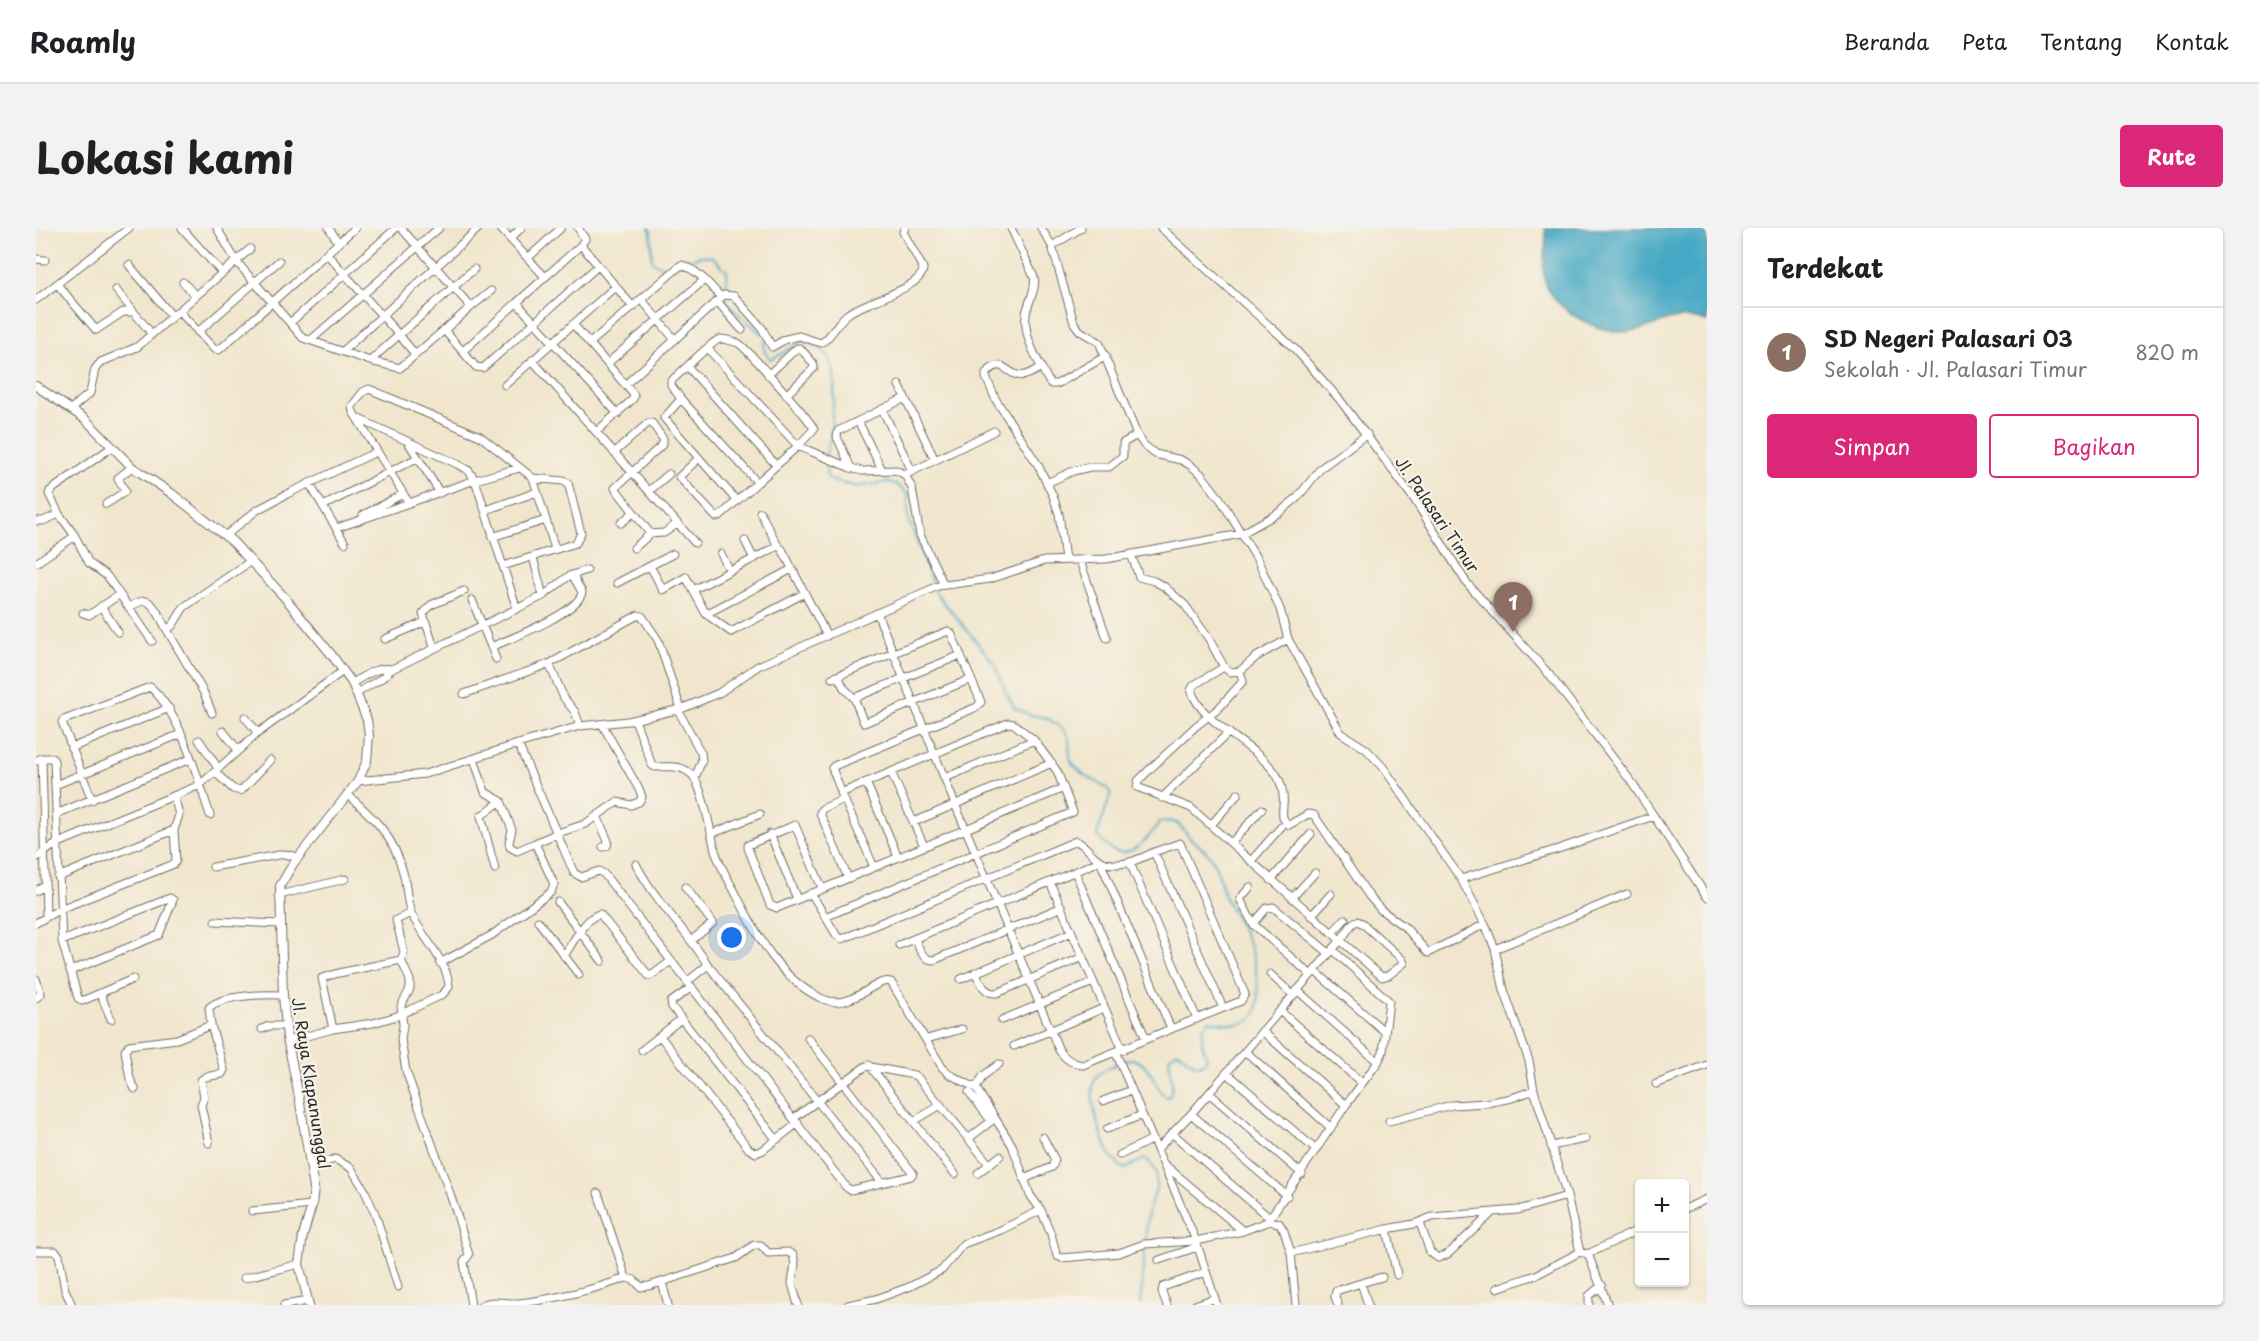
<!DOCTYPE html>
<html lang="id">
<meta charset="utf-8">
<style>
:root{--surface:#fff;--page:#f2f2f2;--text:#202124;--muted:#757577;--line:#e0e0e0;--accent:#db2777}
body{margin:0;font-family:"Playpen Sans",sans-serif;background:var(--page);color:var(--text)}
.controls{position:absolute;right:18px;bottom:18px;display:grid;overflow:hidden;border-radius:6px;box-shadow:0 2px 4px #0004}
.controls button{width:54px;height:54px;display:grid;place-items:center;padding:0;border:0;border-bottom:2px solid var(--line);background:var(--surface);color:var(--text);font:30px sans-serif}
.you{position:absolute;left:696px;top:710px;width:21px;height:21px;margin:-15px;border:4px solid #fff;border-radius:50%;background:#1a73e8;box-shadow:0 0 0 9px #1a73e833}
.badge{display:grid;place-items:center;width:39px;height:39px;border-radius:50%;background:var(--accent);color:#fff;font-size:20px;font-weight:700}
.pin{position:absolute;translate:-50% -50px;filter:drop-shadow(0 2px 3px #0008)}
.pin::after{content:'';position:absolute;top:32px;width:21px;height:18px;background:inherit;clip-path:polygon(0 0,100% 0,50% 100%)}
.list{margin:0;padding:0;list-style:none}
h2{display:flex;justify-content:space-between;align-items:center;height:78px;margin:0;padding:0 24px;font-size:26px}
h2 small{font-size:20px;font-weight:400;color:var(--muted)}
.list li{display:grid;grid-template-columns:39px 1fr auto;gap:18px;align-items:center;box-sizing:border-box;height:90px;padding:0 24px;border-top:2px solid var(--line)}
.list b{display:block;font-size:22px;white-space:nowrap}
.list p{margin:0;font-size:20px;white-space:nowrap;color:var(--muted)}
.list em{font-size:20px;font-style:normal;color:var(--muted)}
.actions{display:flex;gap:12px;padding:18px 24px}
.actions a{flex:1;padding:14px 0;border:2px solid var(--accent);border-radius:6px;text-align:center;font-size:21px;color:var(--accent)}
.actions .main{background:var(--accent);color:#fff}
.map{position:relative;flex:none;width:1671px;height:1077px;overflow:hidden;border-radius:6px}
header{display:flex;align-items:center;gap:36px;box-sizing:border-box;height:84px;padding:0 30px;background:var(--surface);border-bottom:2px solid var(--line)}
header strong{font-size:28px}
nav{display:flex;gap:33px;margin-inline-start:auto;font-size:21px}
.intro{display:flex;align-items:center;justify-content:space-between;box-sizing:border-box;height:144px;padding:0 36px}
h1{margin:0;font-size:42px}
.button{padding:15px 27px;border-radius:6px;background:var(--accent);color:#fff;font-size:21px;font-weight:700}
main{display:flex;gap:36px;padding:0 36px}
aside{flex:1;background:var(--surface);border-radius:6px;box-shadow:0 2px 4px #0004}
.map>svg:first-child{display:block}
</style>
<header>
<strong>Roamly</strong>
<nav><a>Beranda</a><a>Peta</a><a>Tentang</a><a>Kontak</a></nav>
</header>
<div class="intro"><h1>Lokasi kami</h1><a class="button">Rute</a></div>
<main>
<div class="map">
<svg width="1671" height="1077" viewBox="0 0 1671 1077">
<rect width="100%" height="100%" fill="#f7f3e8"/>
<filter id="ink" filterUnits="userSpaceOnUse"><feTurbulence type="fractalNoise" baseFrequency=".0167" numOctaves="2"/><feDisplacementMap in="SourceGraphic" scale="12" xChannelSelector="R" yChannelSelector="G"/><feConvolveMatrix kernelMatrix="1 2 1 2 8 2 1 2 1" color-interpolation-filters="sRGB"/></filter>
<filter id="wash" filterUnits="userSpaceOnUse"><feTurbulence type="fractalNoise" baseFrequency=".008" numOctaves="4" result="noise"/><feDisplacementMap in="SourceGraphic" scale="24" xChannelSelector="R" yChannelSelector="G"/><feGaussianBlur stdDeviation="1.35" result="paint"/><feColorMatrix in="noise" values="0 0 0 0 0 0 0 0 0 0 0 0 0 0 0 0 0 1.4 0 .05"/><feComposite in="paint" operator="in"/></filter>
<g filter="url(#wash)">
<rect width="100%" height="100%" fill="#f1e6cd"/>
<path fill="#45a8c4" stroke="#386a78" stroke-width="1.5" d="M1509 0H1671V94C1637 82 1626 98 1596 103 1566 109 1515 82 1508 50 1505 37 1512 17 1509 0Z"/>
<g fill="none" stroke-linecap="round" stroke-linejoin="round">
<path stroke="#45a8c4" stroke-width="2" d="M613 0 615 4 616 33C625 40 631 40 642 36
M647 34C656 31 669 24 678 30 683 34 683 38 690 41 695 53 686 59 690 69 697 87 715 94 726 107
M729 112 728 122 734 131C746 128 755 118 767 113 806 123 799 155 796 186 796 192 796 199 795 205 794 212 791 219 790 227
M790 233V244L792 250 797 253 821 259 851 254 860 256 869 264 872 268V290L900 365 959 436 970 465 979 480 994 487 1011 490 1027 501 1033 510 1034 530 1037 536 1047 546 1071 560 1075 566 1061 606C1084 642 1106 619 1124 594 1144 590 1144 600 1156 612 1162 617 1169 622 1174 628 1182 638 1185 658 1190 671 1197 686 1207 701 1213 717 1218 734 1231 779 1214 792 1203 799 1185 795 1173 792L1167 800 1166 815 1171 829 1168 835 1163 837 1155 834 1142 823 1133 829 1136 859 1134 868 1130 869C1118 860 1119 842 1102 833 1095 829 1087 833 1080 836 1074 839 1065 843 1061 848 1048 864 1067 917 1078 932 1081 935 1085 938 1088 941 1097 939 1102 931 1111 931L1120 943V961L1112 983 1104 1077"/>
</g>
</g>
<g filter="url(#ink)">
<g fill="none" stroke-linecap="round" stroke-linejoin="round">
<g stroke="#706c64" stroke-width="9">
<path id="minor" d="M146 0 186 45
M181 0 200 33 267 110 334 133 364 140 435 79
M293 0 302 14
M365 0 435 79 455 63
M464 0 509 49
M975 0 998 49C1001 61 992 74 990 86 987 110 1002 132 1012 152L1015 156H1021L1070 128
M1005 0 1016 18 1038 95 1044 103 1063 114 1101 207 1108 217 1119 226 1145 232 1154 237 1165 246 1185 272 1222 333 1244 381 1252 411 1305 505 1330 521 1347 539 1425 651 1449 696 1459 721 1468 762 1493 833 1498 862 1531 968 1544 1024 1552 1026 1572 1077
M1125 0 1259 121 1304 172 1378 271 1430 354 1512 445 1594 552 1671 669
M474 11 485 0
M545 17 597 79
M1016 18 1045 0
M290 25 363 107 334 133
M492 30 525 0
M0 31 9 32
M93 37 136 88
M147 54 160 68
M21 56 60 102 87 84H97
M80 62 115 105
M0 72 93 0
M606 72 639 112
M681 73 706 102
M481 75 582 186
M143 83 178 121 183 122 319 0
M254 95 360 0
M537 96 598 167 597 171 560 204
M408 102 440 139 447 140 562 38
M162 104 243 33
M275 112 403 0
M554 115 645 37C660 40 675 58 685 69
M672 121 762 218 778 201C776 194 709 118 702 115 699 114 688 111 684 111 677 112 643 147 635 153V157L645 171 628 190 663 230 643 249 677 286 680 289 684 288 762 218 815 240 826 243 860 242 869 247 876 260 884 307 908 357
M307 123 443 0
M427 123 545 17 549 11 542 0
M379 126 363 107 438 41
M496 132 659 315
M572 135 668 52
M652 139 740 237
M1005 139C999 143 989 150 981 147 967 142 966 130 950 145V149L960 172 1002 237 1017 268 1023 286 1029 332
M732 147 761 120H764L777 135 778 140 750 167
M590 156 688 67 698 68 726 100 736 119 750 111 763 108 785 115 788 113C798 105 802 92 813 85 828 74 888 60 887 40L867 4 869 0
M469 157 580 58
M863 157 899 232
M645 171 721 254
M35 181 54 165 59 141 65 134 101 119 214 21
M846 181 876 243
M321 190 421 236 433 243 439 252 481 381
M822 193 846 242
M372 214 404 265
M578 225 612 195H616L627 211V216L579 260 613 304V307L598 320
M663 230 701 273
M815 240 801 209 802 203 869 170
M869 247 958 203
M497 250 519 321
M273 255 309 315
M1011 255 1037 243 1054 239H1073L1087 228V215L1101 207
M613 263 633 246
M373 275 317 184 316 178 327 164 333 161 444 208 497 250 527 253 532 255 545 305 540 315 467 338
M70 276 87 265 89 263 82 250 96 239
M287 278 381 230
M450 282 501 264
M724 284 742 318
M23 286 13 266 14 263 76 219
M327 287 367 266
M0 293H7L23 286 39 308 53 335 71 348 116 413
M585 295 597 285
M301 300 439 252 483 240
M613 306 628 305 641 296
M189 308 221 282 251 266 340 224
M456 309 510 292
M709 313 718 331
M685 326 694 343
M1095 326 1103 349 1118 353 1129 359 1149 377 1173 411 1188 439 1194 444 1204 443 1220 429 1252 411
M497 329 507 368
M1044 333 1071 410
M0 335 39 308
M614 338 627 362 650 349 670 386 695 404 769 365
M581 355 637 326
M657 362 742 318 746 321 791 408
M436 372 460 431
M65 378 82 404
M93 379C97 377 103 374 107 373 118 371 126 394 131 402L137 397 148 379 215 333
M47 385 53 387 83 367
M841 385 919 576 1023 822C1029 831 1036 836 1047 837L1135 801 1064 633 863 717
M670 386 756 341
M131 402 168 465 176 485
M349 411 389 394
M398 419 387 386 395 377 428 363
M455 419C474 411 544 384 546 364L537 348
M513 436 528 470 539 484 544 498
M1188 439 1158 457 1155 462C1166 496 1215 514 1237 542 1243 549 1246 558 1247 567 1249 578 1242 590 1253 597L1272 586 1278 587 1333 668 1345 682 1370 700 1392 725 1449 696
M802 448 808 460 818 470 828 495 935 451
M796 450 912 403 915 405 945 474 941 479 798 538 796 540 808 571 786 581 784 585 812 650
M316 455C329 448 341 438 356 441
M321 465 346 450 356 441 507 368 533 348 551 342
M428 466 513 436 602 387 606 388 622 412 645 481
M818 470 925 427
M642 482 665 525 666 532 659 550
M209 489 222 505
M599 492 616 537 619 539C633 539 646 536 657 548 667 560 675 606 679 622 683 637 692 651 699 664 720 705 742 751 787 771 816 784 838 749 855 754L906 839 913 846 940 860 976 917 994 967 1005 982 965 1002 927 1016 906 1042 873 1059 840 1071 812 1077
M187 503 202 522
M163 512 182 540
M482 516 538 645 545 649 563 643 568 646 810 959 814 962 820 961 875 948 877 945 772 810
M35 520 133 480
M6 530 10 688
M438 531 449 564 465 573 476 602 473 614 474 619 481 623 499 615
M0 533 6 530H16L18 533 26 713 42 770 46 773 97 751
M179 544 197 561 205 563 234 532
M855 544 888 618
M322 553 389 546 482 516 544 498 592 493 645 481 683 465 722 438 902 358 954 351 1008 333 1070 331 1205 306 1244 284 1262 269 1285 240 1331 206
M830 554 862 629
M19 557 145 506
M805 565 972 495 978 496 998 512
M1126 570 1193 504
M808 571 838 639
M56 572 26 494 28 492 114 459C145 485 161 549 174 587
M20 586 154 531
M561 588 572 613 571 618 567 619
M878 594 1016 535
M1175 597 1202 566
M675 606 724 586
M734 606 761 671
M1195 615 1226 581
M1118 624 1144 615 1209 766 1205 773 1135 801
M0 630 20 616 164 557 222 505 307 443
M1215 633 1245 599
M1094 635 1161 791
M600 636C619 673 650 702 672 737L846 954
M177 639 248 626 262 629
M459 641 445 588 465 573
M1039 644 1110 811
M22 649 138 602
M1425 651 1522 621 1618 588
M1235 652 1275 606
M1014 654 1087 822
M649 659 677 695 656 712
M1214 659 1204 671 1217 696 1275 747
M786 660 759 597 712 617V620L734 677 741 680 1028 560
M0 663 9 657
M775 665 801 708 806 711 1040 613C1050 617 1054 626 1063 632 1080 642 1103 632 1118 624L1187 780
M243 667 309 651
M1256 670 1279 645
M522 674 566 733
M1275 688 1295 666
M789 689 1037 584 1021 543 998 512 909 550
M179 693 244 696
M502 693 543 747
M0 695 24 681 138 636 140 633 138 602 143 587 138 568
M1217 696 1231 680 1237 679 1293 725
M1296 705 1309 691
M879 711C883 720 886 732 898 732L1026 679
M26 713 134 670 137 672 123 707 34 743
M1459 721 1591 666
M528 728C536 716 550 688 564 686L613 748 616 747 635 733
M365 732 374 752V761L365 778 367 797 365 812 370 843 419 980 433 1027 428 1034 435 1077
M404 735 456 707 515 664 518 656 499 615 522 605 549 596 581 574 595 577 603 574 606 569 604 563 566 496
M1279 743 1349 804
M939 744C945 755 948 766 961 765L1047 729
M1234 746 1257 767
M0 751 5 766 0 770
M925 751 1036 704
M652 753 672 737
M656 759 635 774 636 779 740 911
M1261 762 1342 834
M64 765 75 791
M1244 783 1326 855
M966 792 1057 754
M226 801 233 798H250
M297 801 286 750 303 745 365 732 368 724 360 692 375 685
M1226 803 1310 877
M624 808 713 921 720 925 727 922 762 895
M891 811 926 801
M252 813 297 801 337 795 361 788 406 767 413 759C412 733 385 708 375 685 370 672 371 657 367 644 358 608 337 589 311 566
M978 818 1068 780
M606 822 645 791
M1209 823 1295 900
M1080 825 1160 1013 1181 1077
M833 837 919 946
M1191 845 1280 922
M1620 856 1671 837
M940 860 947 848 963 836
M99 861 94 851 89 823 93 817 141 811 175 797 173 780C184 767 230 766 247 767
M933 864 953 890
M1173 865 1266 946
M1067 873 1096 862
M1155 886 1251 968
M758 890 830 838 878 847 882 850 953 936
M878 893 905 877
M1353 893 1416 877 1450 875 1476 870 1498 862
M1071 901 1106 887
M1137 906 1230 987H1236L1310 877 1342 834 1347 824 1353 773 1297 722
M932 911 958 891
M173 915 165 877 168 869 165 852 169 849 186 846 188 842 175 797
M1515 918 1549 911
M1122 920 1155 886 1304 713 1317 695 1321 693 1326 695 1366 731 1368 735 1353 747 1346 749 1155 580 1101 559 1102 553 1113 542 1160 498 1182 481 1207 453 1204 443
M1084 927 1117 911
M1129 937 1207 1003
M275 939 299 931 315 940 328 961 340 988 362 1059
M942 945 964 928
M988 951 1016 939 1019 932 1007 909
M562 965 590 1050
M1648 981 1671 971
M1005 982 1015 1006 1021 1028 1026 1030 1083 1025 1108 1016 1160 1013 1207 1003 1233 993 1243 995 1248 1003 1255 1025 1351 1001 1378 996 1396 989 1482 982 1531 968
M216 983 276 977
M1384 995 1394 1024 1402 1030 1412 1026 1456 985
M1351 1001 1361 1047
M0 1023H19L23 1027 29 1062 36 1077
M1255 1025 1260 1077
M1552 1026 1604 1001
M1123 1032 1161 1019
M208 1050 263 1036
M626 1054 632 1077
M1325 1055 1346 1049
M1461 1060 1500 1047 1544 1024
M248 1077 272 1073
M446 1077C458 1071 470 1076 483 1075 515 1072 560 1061 590 1050L598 1052 605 1059 613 1058 700 1030 718 1017H725L732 1025 752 1024 757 1027 759 1036 756 1055 762 1077
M1131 1077 1126 1064 1127 1059 1170 1044
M1159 1077 1179 1070
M1302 1077 1299 1069 1300 1063 1325 1055 1332 1077
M1553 1077V1068L1566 1057"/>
</g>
<g stroke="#706c64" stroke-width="10">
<path id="tertiary" d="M0 158 49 191 96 239 135 265 197 314 250 371 295 426 316 455 331 492 333 507 331 533 322 553 257 636 244 658 247 767 251 810 263 869 278 960 276 977 267 1008 263 1036 273 1077"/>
</g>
<use href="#minor" stroke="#fff" stroke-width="7"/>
<use href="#tertiary" stroke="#fff" stroke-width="8"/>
</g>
</g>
<g text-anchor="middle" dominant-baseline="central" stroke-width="4.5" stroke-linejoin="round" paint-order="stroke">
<g font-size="16" fill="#2b2b2b" stroke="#f7f3e8">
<text transform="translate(1402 286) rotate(56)">Jl. Palasari Timur</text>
<text transform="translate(276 855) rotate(81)">Jl. Raya Klapanunggal</text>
</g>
</g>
</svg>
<div class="controls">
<button>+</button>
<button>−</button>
</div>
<div class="you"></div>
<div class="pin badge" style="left:1477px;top:404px;background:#8d6e63">1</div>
</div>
<aside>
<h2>Terdekat<small></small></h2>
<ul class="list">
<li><span class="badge" style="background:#8d6e63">1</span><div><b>SD Negeri Palasari 03</b><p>Sekolah · Jl. Palasari Timur</p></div><em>820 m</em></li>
</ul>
<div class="actions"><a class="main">Simpan</a><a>Bagikan</a></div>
</aside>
</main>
